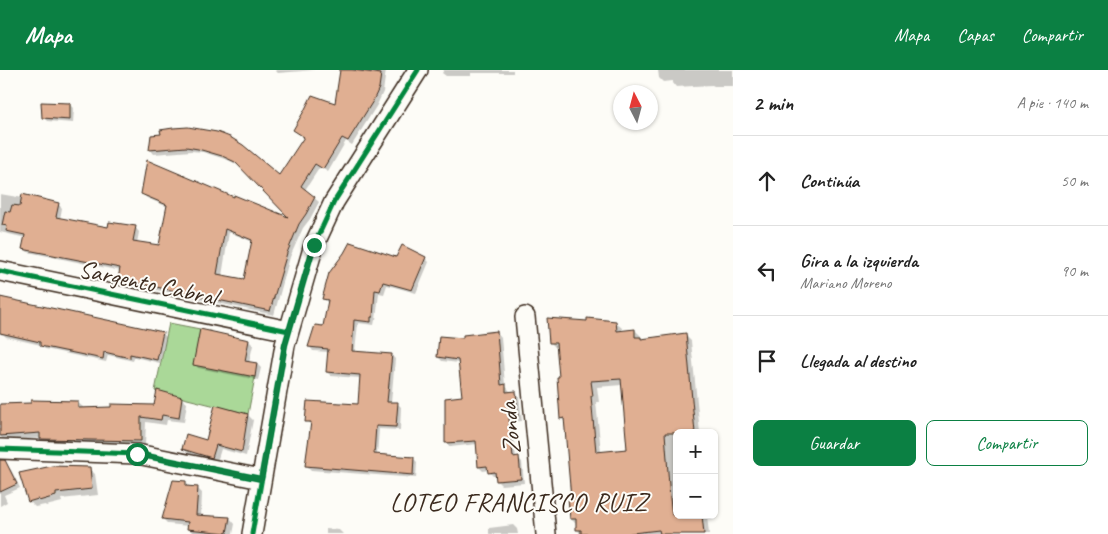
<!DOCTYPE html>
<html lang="es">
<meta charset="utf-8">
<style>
:root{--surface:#fff;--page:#f2f2f2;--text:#222;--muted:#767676;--line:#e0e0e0;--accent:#0b8043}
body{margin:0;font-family:Caveat,sans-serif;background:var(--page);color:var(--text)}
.controls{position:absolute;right:15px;bottom:15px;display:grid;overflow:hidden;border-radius:8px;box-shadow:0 1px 4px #0004}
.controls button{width:45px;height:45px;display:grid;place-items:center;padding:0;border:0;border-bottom:1px solid var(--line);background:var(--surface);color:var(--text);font:25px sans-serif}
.compass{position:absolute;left:613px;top:15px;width:45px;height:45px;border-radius:50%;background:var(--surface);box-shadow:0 1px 4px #0004;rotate:354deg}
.stop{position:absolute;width:15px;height:15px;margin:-11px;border:4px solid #0b8043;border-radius:50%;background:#fff}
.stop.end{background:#0b8043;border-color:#fff;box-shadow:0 1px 5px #0008}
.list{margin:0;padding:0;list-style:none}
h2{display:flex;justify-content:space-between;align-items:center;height:65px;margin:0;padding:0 20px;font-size:21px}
h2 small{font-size:16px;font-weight:400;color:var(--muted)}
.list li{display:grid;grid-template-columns:32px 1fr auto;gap:15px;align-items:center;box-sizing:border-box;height:90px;padding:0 20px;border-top:1px solid var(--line)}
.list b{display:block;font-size:19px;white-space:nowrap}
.list p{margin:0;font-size:16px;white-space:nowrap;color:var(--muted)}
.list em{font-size:16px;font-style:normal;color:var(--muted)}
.actions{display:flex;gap:10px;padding:15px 20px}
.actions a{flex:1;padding:11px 0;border:1px solid var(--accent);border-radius:8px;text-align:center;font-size:18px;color:var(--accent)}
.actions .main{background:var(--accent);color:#fff}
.icon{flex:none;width:28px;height:28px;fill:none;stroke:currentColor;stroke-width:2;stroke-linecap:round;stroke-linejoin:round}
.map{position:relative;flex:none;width:733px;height:464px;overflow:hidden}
header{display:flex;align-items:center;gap:30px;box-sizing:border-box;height:70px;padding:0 25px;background:var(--accent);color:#fff}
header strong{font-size:24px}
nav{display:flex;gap:28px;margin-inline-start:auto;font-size:18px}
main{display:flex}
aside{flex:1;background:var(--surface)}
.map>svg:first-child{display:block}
</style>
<header>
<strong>Mapa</strong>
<nav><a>Mapa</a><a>Capas</a><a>Compartir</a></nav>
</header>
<main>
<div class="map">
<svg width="733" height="464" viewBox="0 0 733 464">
<rect width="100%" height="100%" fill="#fdfcf7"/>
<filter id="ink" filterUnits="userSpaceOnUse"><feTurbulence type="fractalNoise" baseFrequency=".02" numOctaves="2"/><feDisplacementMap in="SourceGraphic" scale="10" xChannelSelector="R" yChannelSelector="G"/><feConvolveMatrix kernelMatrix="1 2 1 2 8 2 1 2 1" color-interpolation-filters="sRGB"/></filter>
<g filter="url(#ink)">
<path fill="#aad898" stroke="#72815b" d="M169 253 200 259 255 307 248 344 155 321Z"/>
<path fill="#0003" fill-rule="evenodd" d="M275 0H315L278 3Z
M341 0H386L383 22 377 35 352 75 346 71 328 102 320 97 305 120 319 132 310 149 303 158 290 187 274 245 124 213 120 209 121 201 28 182 23 178 26 168 0 162V124L58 134 62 138 60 149 109 158 135 157 139 162 137 173 160 177 168 137 147 128 142 124 234 129 293 150 240 96 228 90 203 82 191 81 154 84 150 79 162 65V61L280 107 305 68 294 60 336 35ZM229 162 253 172 245 211 222 206Z
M444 0H513V3H471V6H446L442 3Z
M658 0H733V16H714L712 15 676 17 673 13V11L663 12 659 8Z
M70 34 74 38 73 53 47 51 43 47Z
M425 188 429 192 416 223 387 215 384 224 379 223 376 250H375L374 255 358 253 355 282 391 285 395 289 391 333H397L401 337 400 360 379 359 377 385 413 388 417 392 416 408 311 400 307 396 312 355 307 352 359 335 361 308 331 306 327 302 329 282 313 281 310 277 324 257 328 233 324 229 397 189Z
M0 228 163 263 166 267 160 293 134 287 133 291 108 285 106 292 45 279 41 276V275L6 267 4 265 0 264Z
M588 252H615L622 258V261L635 260 641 266 642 270 685 265 691 271 700 363H677V445H707L709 464H580L578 460 577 455 571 449 573 429 565 352 561 348V308L557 279 550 272ZM622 315 628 380 601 382 596 332H599L597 317Z
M497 262 501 267 505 315 509 320 510 322H515L519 326 522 351 512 352 516 388H518L522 392 524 413 501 415 497 411 496 406H493L489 402V400L483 401 479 397 477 374 450 377 446 372 463 327 459 293 442 291 438 287 465 270Z
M249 271 253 275 249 293 257 294 261 298 258 310 198 298 195 294Z
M181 328 187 333 184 352 167 350 166 355 146 352 145 375 46 374 41 368 6 371 0 366V336L77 332 83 337V339L155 336Z
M248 345 253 350 246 386 221 379 217 392 188 383 183 378 207 371Z
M0 396H7L11 400 20 418 4 425 7 432 0 436Z
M89 398 95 404 98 425 61 429 62 432 46 436 45 435 35 437 29 431Z
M185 412 191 418H197L202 423 201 447 230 448 235 454 233 464H194L189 459V456L168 454 163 449Z
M513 455 517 459 518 464H489V458Z
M326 459 339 460 343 464H326Z"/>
<path fill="#e0af92" stroke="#3b2a1e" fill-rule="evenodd" d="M340 0H352L381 4 379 18 373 31 348 71 342 68 323 99 315 94 301 116 315 127 306 144 299 154 287 183 270 241 118 209 120 198 22 179 25 165 6 161 7 156 2 155 5 141 10 142 12 135 20 136 22 124 59 133 56 147 108 157 109 152 136 156 133 171 159 175 167 135 141 124 147 90 234 127V125L288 147 235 92 222 86 198 79 186 77 149 80 151 65 161 64 160 60 173 58 188 57 217 62 230 67 243 75 279 105 304 67 293 60 304 41 312 25 335 33ZM225 159 252 170 244 209 217 204Z
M41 32 70 33V50L42 48Z
M350 172 396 187 402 175 426 187 412 220 383 212 380 221 375 220 373 247H371V252L354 250 352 281 392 284 387 332H398L396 357 376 356 374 384 414 387 413 405 305 396 311 352H305L307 331 358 334 360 305 326 302 328 279 308 277 315 255 323 256 328 230 322 229 329 203 344 183Z
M0 227 163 262 157 290 130 284V288L104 282 103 289 40 276V272L0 263Z
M547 248 587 251V248L616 251 617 261 635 259V267H641V269L686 263 695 363H665L670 428 672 445H702L704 464H660L659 460 624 464H581V460H576V449H570L568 428H571L564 348 560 349 557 307H559L556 273H549ZM621 309 627 379 596 382 591 326H593L591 311Z
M200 259 249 270 245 291 257 293 255 307 193 295Z
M497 261 501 315 506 314V322L516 321 518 347 509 348 513 387 519 386 521 409 496 411 495 402 488 403 487 396 478 397 476 371 445 373V328L462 326 458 290 437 287 439 266 463 268V265Z
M157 320 182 327 179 348 162 345 161 350 141 347V371L40 369V363L0 366V334L31 333V330L78 331V338L111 337V334L154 335Z
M215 335 248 344 242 382 216 375 212 388 182 379 186 364 206 370Z
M0 390H5L17 414 0 422Z
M52 396 90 397 92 419 56 423V426L39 431 38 429 28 432 19 403Z
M173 410 186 411V416L198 417 196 445 230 447 227 463 187 459 188 452 162 449Z"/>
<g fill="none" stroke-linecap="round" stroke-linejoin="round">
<g stroke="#3b2a1e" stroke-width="22">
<path id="street" d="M0 201 289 261
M525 247 546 464
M0 379 137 384 261 409
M252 464 285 275 314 175 334 132 418 0"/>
</g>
<use href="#street" stroke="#fdfcf7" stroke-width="19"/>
<g stroke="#fdfcf7" stroke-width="8">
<path id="cycleway" d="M0 201 289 261
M0 379 137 384 261 409
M252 464 285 275 314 175 334 132 418 0"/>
</g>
<use href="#cycleway" stroke="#00873e" stroke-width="5"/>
</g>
</g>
<g fill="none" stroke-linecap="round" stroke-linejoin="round" filter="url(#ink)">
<path stroke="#0b8043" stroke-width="6" d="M137 384 261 409 285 275 314 175"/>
</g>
<g text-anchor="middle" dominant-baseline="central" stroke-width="4" stroke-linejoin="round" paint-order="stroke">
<g font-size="25" fill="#3b2a1e" stroke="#fdfcf7">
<text transform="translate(148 213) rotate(12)">Sargento Cabral</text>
<text transform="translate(510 358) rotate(-95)">Zonda</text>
</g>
<g font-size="26" letter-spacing="1" fill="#3b2a1e" stroke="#fdfcf7">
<text x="519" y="432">LOTEO FRANCISCO RUIZ</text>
</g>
</g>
</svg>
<div class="controls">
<button>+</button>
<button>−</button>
</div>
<svg class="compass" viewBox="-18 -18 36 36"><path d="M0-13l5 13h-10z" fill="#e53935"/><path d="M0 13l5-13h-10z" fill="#767676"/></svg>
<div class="stop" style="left:137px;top:384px"></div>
<div class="stop end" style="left:314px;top:175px"></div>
</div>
<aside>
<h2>2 min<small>A pie · 140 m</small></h2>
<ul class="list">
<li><svg class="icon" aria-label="ahead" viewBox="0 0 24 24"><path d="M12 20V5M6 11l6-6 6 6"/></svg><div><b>Continúa</b></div><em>50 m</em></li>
<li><svg class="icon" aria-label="left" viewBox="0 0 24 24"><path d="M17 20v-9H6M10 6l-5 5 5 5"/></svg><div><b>Gira a la izquierda</b><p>Mariano Moreno</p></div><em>90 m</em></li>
<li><svg class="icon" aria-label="arrive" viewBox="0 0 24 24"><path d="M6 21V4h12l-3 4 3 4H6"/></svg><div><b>Llegada al destino</b></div></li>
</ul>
<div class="actions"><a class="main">Guardar</a><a>Compartir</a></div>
</aside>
</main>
